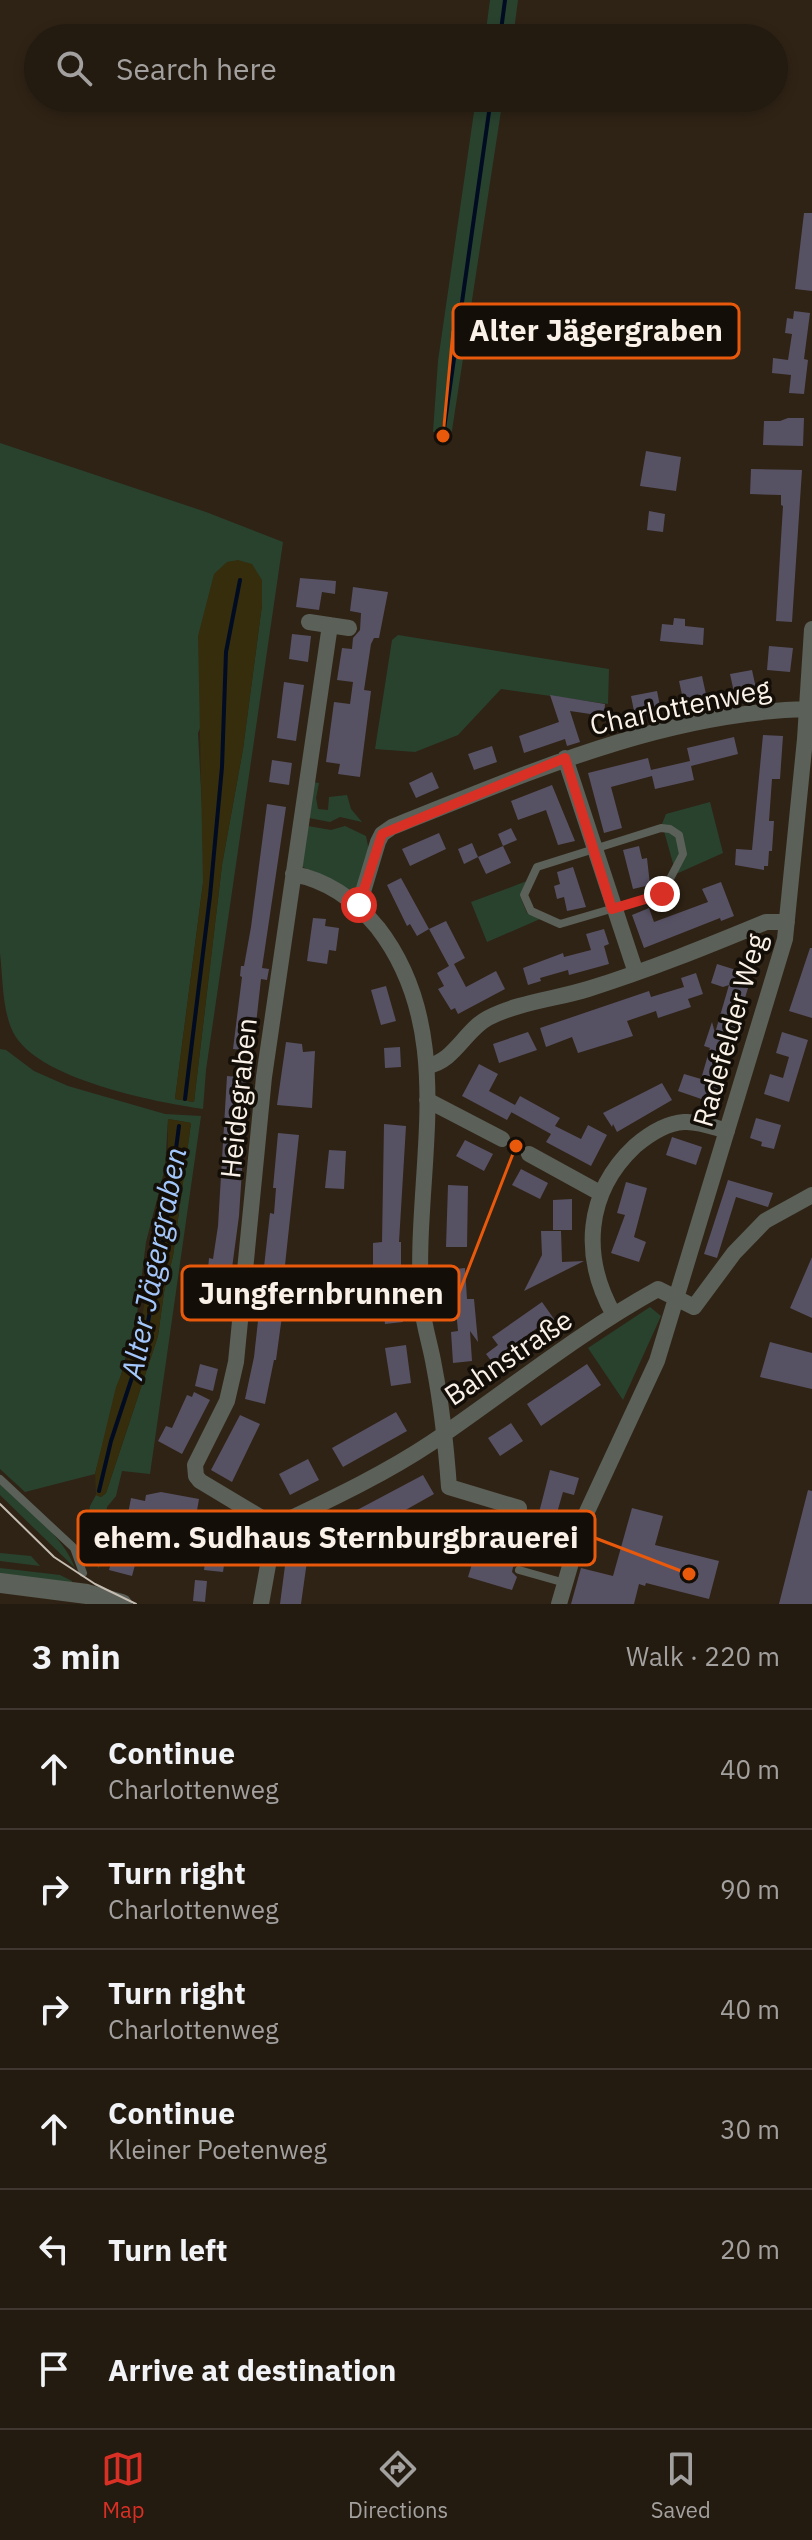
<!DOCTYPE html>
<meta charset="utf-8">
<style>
:root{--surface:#231a10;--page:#2b2319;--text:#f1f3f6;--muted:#a3a19f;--line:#403830;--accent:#d93025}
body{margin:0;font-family:"IBM Plex Sans",sans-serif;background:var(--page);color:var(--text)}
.stop{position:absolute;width:24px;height:24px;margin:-18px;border:6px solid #d93025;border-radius:50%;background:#fff}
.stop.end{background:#d93025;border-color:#fff;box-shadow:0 2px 8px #0008}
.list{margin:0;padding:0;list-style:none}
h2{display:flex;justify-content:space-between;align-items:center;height:104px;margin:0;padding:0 32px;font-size:34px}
h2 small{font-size:26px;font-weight:400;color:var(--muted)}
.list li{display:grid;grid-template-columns:52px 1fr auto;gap:24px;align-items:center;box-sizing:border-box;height:120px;padding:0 32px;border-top:2px solid var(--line)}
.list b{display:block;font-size:30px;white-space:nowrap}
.list p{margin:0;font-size:26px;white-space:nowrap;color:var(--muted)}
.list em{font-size:26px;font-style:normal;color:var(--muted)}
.icon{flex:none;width:44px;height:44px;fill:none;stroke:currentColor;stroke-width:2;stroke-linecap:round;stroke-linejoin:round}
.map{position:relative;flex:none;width:812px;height:1604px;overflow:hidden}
.search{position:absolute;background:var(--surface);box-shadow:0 4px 12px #0003;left:24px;right:24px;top:24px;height:88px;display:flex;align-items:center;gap:20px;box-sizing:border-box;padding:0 28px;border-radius:44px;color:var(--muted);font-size:30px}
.sheet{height:824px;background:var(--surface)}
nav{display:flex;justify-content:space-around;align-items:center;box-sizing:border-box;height:112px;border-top:2px solid var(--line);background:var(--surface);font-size:22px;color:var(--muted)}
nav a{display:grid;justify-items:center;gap:4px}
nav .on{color:var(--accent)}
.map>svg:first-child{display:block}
</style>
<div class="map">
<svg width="812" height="1604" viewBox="0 0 812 1604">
<rect width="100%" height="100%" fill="#2f2315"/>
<path fill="#29422e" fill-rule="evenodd" d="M490 0H518L513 38H485Z
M476 98H503L451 437 433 432 438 361Z
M0 443 206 512 283 542 206 1070 203 1109C155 1102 36 1079 13 1032 2 1009 3 979 0 953ZM262 580V605L243 749 222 865 194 1102 175 1099 203 883V827L198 733Z
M398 635 609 669 608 704 501 689 458 735 415 752 375 749 392 640Z
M313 782 319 783 316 798 318 809 328 810 329 797 347 795 351 809 362 822 340 817 330 822 309 818Z
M710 802 723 853 676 874 662 824 666 814Z
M308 826 331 830 345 826 366 836 369 851 354 894 303 867 302 861Z
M527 881 520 896 527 913 540 919 487 942 471 902Z
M0 1049 6 1050 34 1071 68 1086 165 1114 201 1116 150 1474 122 1471 116 1496 107 1507 99 1569 83 1542 90 1506 96 1495 101 1497 106 1493 158 1336 164 1292 173 1256 191 1123 168 1119 165 1168 146 1242 137 1314 95 1474 25 1492 0 1469Z
M650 1307 661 1316 623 1400 588 1348Z
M0 1484C26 1509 62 1534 75 1568L0 1495Z
M0 1553 31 1556 40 1566 0 1561Z
M0 1568 60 1575 72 1581V1585L0 1576Z"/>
<path fill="#352d0c" d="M238 560 252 564 262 580V605L243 749 222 865 194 1102 175 1099 203 883 198 636 214 574 227 562Z
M168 1119 191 1123 173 1256 164 1292 158 1336 106 1493 101 1497 96 1495 95 1474 116 1387 140 1329 168 1165Z"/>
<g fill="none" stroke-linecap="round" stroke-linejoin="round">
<path stroke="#010c23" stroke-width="4" d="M500 38 505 0
M443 436 491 98
M185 1099 210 896 222 767 226 652 240 580
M99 1491 111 1441 145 1338 166 1225 179 1126"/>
</g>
<path fill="#575164" d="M804 213H812V291L795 289Z
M794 311 810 313 804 359 808 360 804 394 789 393 791 375 772 373 773 358 788 360 792 334 785 333 787 318 793 319Z
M788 418H804L803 446 763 445 764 421H780Z
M646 451 681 457 676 491 640 486Z
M751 469 802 470 792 622 776 621 783 506 781 505V495L750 494Z
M649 511 665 514 663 532 647 530Z
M300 578 336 581 335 594 322 592 319 610 296 607Z
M353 587 388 592 379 638H374L371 644 364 690 371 691 360 777 338 774 340 764 326 762 334 702 350 704 353 682 337 680 342 648 352 649 353 638 360 630 361 613 350 611Z
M674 618 685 619V626L704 628 703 645 660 641 662 624 673 625Z
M292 634 311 636 308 662 289 659Z
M769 646 793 648 790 672 767 670Z
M752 670 757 693 735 697 730 674Z
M702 676 707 699 684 704 679 681Z
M284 682 304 685 296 741 277 738Z
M657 691 661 711 635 716 631 696Z
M550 695 605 704 604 716 570 711 580 742 567 746 565 739 524 753 519 736 559 722Z
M763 735 783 736 780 779H772L769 821H774L772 851H769L768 866H764V870L735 865 736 849 752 850Z
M734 737 738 754 691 766 694 780 655 789 652 776 611 787 622 828 604 833 588 773 648 758 651 770 690 761 687 748Z
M492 746 497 762 474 770 468 754Z
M272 760 292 763 289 785 269 782Z
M432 772 439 788 416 798 409 783Z
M552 785 575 841 558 845 546 810 518 820 511 801Z
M267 804 286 807 262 968 269 969 267 980 261 979 253 1051 233 1049 242 977 240 976 241 966H244L251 927Z
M511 828 517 840 503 846 498 834Z
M439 833 446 849 410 866 402 849Z
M472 843 478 857 464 864 458 849Z
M503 846 511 863 486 874 478 857Z
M639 846 642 859 647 858 650 885 633 889 623 850Z
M573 867 586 907 567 911 564 897 557 899 554 886 560 884 557 872Z
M401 878 429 929 417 936 410 924 407 926 387 885Z
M721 882 734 916 721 921 720 918 644 948 632 915 649 908 654 922 708 902 702 889Z
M313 918 326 919 325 926 339 928 336 951 329 950 327 964 307 961Z
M446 921 465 958 454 964 466 987 496 971 505 989 458 1014 455 1008 451 1010 438 989 444 986 437 973 449 966 429 929Z
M604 929 609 944 604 946 609 964 569 975 568 970 540 978 541 981 528 985 523 968 563 953 564 957 591 950 586 934Z
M810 948H812V1018L789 1011Z
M717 964 752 975 713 1103 678 1091 684 1074 701 1079 710 1048 704 1046 712 1022 715 1033 729 985 723 987 711 983Z
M696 973 703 994 688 999 691 1007 658 1018 656 1011 627 1021 633 1036 578 1053 572 1037 546 1047 540 1028 649 991 651 997 684 987 681 978Z
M386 986 396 1021 381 1025 371 990Z
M528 1032 537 1050 499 1063 493 1044Z
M782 1032 808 1040 789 1102 764 1094 770 1074 783 1078 789 1057 776 1053Z
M286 1042 302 1044 303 1052 315 1051 312 1108 277 1105Z
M400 1047 401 1067 385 1068 384 1048Z
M479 1064 498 1074 489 1091 515 1105 520 1096 560 1118 555 1126 581 1139 588 1125 607 1135 591 1166 546 1142 551 1134 511 1112 515 1106 507 1120 462 1096Z
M227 1076 248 1078 239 1216 230 1283 207 1281 209 1258 213 1259 218 1226Z
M662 1083 672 1100 617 1132 613 1124 612 1127 603 1113Z
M756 1118 781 1125 774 1149 761 1146 762 1142 750 1138Z
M384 1124 406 1126 399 1242H401V1267L398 1268 403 1322 385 1324 379 1268H373V1243L382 1242Z
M278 1133 299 1135 282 1293V1316L276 1360H274L265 1404 245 1399 254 1357 270 1213 274 1214 276 1188H273Z
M672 1137 702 1147 696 1165 666 1155Z
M465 1140 493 1154 484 1171 456 1156Z
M329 1150 346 1151 344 1189 325 1188Z
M521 1169 548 1183 540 1199 512 1185Z
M728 1180 773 1193 768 1207 736 1197 717 1258 704 1254Z
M626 1182 647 1188 634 1237 646 1242 639 1262 611 1253 625 1215 617 1213Z
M448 1185 468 1186 467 1247H446Z
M572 1199V1230H553V1200Z
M541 1231H561L562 1262 584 1261 524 1291 542 1255Z
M812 1257V1318L790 1308Z
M465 1268 467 1299H474L478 1342 470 1331 472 1361 453 1363 451 1332 458 1331 455 1300 448 1301 446 1270Z
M542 1302 559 1326 546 1335 540 1326 503 1352 500 1348 510 1361 498 1370 486 1354 498 1345 492 1337Z
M770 1342 812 1353V1389L760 1377Z
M406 1345 411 1383 391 1386 385 1348Z
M200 1364 218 1369 213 1391 195 1386Z
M587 1364 601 1385 541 1426 527 1404Z
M194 1392 210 1400 182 1454 158 1441 166 1426 172 1428 187 1395 192 1397Z
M396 1412 407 1431 343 1467 332 1448Z
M240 1415 260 1424 232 1482 211 1470Z
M511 1423 523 1441 500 1456 488 1438Z
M308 1459 319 1480 290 1495 279 1474Z
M550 1470 579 1478 574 1495 563 1492 550 1537 534 1532Z
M423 1475 434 1494 370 1530 319 1553 310 1535Z
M808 1490 812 1491V1604H779Z
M161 1492 199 1499 190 1550 166 1546 167 1539 140 1535 143 1516 128 1514 131 1498 145 1501 146 1495Z
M632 1508 663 1516 655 1545 719 1561 709 1599 646 1583 645 1586 639 1584 634 1604H571L581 1568 613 1576Z
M439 1520 436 1537 432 1536 428 1566 400 1562 404 1538 420 1540 422 1526Z
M484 1525 510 1533 507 1543 525 1549 521 1563 513 1567 512 1572 517 1577 512 1590 468 1577Z
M115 1548 138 1554 132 1576 109 1570Z
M206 1555 225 1558 223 1572 204 1570Z
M286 1558 307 1561 301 1604H280Z
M195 1580 207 1581 205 1602 193 1601Z"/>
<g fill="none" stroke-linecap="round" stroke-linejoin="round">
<path stroke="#5b6058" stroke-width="8" d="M661 828 670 829 679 835 683 854 662 894 560 924 531 911 524 895 537 867Z
M0 1479 74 1548 83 1573
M519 1570 565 1583"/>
<path stroke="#5b6058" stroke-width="16" d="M309 622 349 628
M565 758 636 973
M293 874C327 880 356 901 378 928 463 1038 410 1181 422 1307 424 1327 431 1347 434 1366 442 1407 446 1446 449 1487L519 1508
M359 905 378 842 382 834 392 827C526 774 661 713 807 709
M427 1066C454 1062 465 1030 488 1018 519 1002 556 999 588 989 649 970 708 946 766 922H787
M427 1100 502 1139
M529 1154 600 1193
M614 1315C581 1257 585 1193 635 1146 648 1135 666 1123 684 1122 698 1121 713 1127 727 1131
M275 1526 200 1481 196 1476 195 1465 227 1401 236 1362 264 1077 330 625
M261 1604 275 1526C327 1501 383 1475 431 1443 506 1392 578 1333 658 1289L694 1307 734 1253 765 1221 812 1195
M559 1604 584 1518 657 1361 785 939 805 739 812 629"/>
<path stroke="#5b6058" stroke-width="20" d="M0 1583 87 1594 122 1604"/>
<path stroke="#c6bdb2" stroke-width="2" d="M0 1504 54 1557 95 1584 136 1604"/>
</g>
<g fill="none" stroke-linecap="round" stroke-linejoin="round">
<path stroke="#d93025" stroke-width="10" d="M359 905 382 834 565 758 612 909 662 894"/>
</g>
<g text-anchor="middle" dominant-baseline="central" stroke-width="7" stroke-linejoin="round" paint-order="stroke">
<g font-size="28" fill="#faf2e9" stroke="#130e08">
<text transform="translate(680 706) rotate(-12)">Charlottenweg</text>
<text transform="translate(729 1030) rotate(-74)">Radefelder Weg</text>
<text transform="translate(238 1098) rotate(-84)">Heidegraben</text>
<text transform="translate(508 1357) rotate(-34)">Bahnstraße</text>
</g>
<g font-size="30" font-style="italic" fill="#a3c7fc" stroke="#130e08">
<text transform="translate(153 1263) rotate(-79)">Alter Jägergraben</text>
</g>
</g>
<path fill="none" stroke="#e8590c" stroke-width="3" d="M443 436L453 331M516 1146L459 1293M689 1574L595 1538"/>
<g fill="#e8590c" stroke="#130e08" stroke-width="3">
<circle cx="443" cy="436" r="8"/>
<circle cx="516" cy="1146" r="8"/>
<circle cx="689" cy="1574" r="8"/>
</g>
<g fill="#130e08" stroke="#e8590c" stroke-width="3">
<rect x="453" y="304" width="286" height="54" rx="8"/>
<rect x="182" y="1266" width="277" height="54" rx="8"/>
<rect x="78" y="1511" width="517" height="54" rx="8"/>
</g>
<g font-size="30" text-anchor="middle" font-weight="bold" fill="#faf2e9">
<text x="596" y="341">Alter Jägergraben</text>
<text x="321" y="1304">Jungfernbrunnen</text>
<text x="336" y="1548">ehem. Sudhaus Sternburgbrauerei</text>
</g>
</svg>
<div class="stop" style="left:359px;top:905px"></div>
<div class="stop end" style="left:662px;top:894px"></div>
<div class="search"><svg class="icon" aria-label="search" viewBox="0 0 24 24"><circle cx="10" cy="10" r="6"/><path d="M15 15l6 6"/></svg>Search here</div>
</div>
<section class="sheet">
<h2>3 min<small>Walk · 220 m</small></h2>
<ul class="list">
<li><svg class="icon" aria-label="ahead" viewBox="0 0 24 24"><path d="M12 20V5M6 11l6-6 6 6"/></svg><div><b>Continue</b><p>Charlottenweg</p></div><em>40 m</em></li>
<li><svg class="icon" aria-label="right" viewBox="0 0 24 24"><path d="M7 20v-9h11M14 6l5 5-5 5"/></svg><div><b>Turn right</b><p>Charlottenweg</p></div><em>90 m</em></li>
<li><svg class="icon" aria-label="right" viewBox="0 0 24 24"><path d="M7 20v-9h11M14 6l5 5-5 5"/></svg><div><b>Turn right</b><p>Charlottenweg</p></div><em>40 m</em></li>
<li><svg class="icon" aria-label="ahead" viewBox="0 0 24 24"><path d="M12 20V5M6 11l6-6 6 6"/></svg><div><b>Continue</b><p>Kleiner Poetenweg</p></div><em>30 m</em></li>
<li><svg class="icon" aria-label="left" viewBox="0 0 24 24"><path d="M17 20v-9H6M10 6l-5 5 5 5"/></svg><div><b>Turn left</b></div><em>20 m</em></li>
<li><svg class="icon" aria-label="arrive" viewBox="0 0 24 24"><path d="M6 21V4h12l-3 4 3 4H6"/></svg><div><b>Arrive at destination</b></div></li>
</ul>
</section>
<nav>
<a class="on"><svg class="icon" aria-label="map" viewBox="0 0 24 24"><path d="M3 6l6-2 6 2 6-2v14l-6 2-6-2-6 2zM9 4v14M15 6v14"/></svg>Map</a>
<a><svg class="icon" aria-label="directions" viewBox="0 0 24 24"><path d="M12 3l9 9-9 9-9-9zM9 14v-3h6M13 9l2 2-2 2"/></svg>Directions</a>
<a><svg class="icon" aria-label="saved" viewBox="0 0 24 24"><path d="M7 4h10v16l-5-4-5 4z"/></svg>Saved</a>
</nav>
